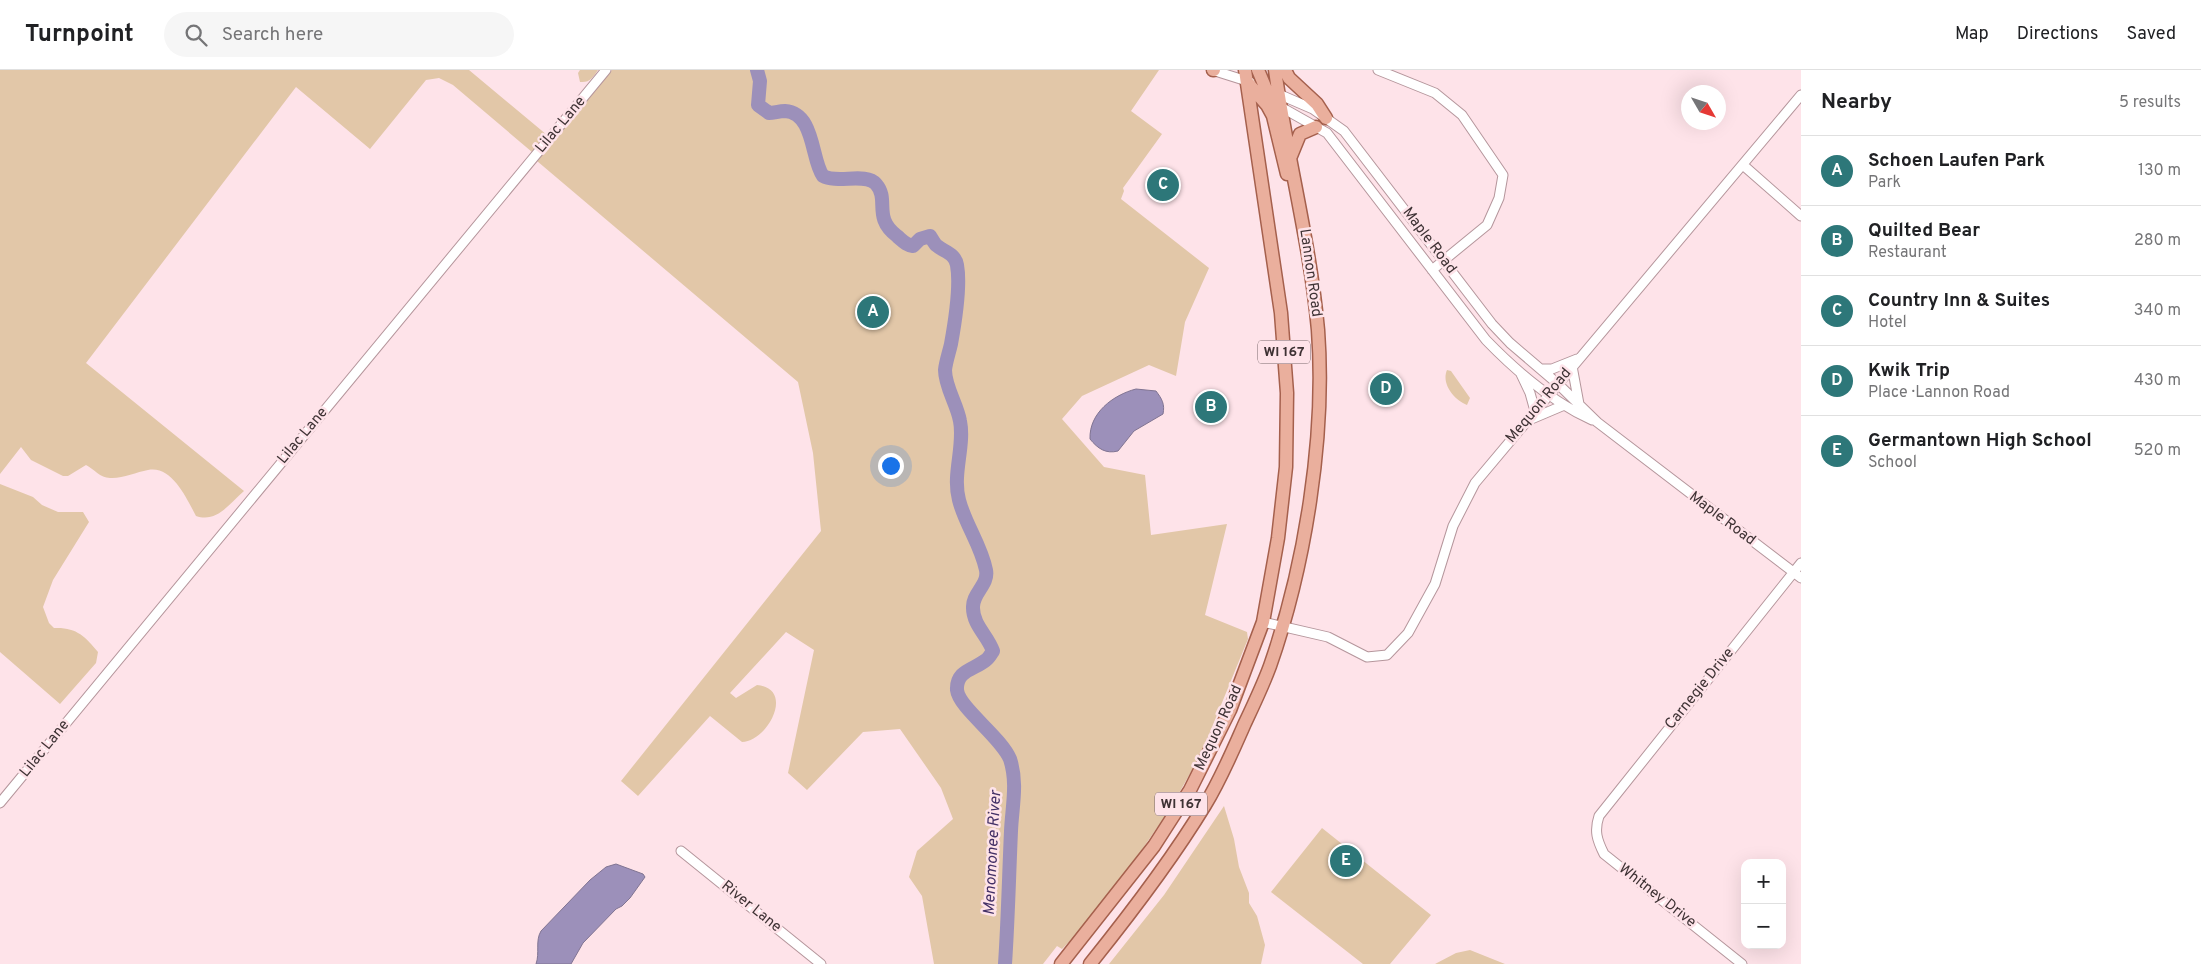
<!DOCTYPE html>
<meta charset="utf-8">
<style>
:root{--surface:#fff;--page:#f6f6f6;--text:#202124;--muted:#757577;--line:#e0e0e0;--accent:#2d7779}
body{margin:0;font-family:Overpass,sans-serif;background:var(--page);color:var(--text)}
.controls{position:absolute;right:15px;bottom:15px;display:grid;overflow:hidden;border-radius:10px;box-shadow:0 5px 20px #0002}
.controls button{width:45px;height:45px;display:grid;place-items:center;padding:0;border:0;border-bottom:1px solid var(--line);background:var(--surface);color:var(--text);font:25px sans-serif}
.compass{position:absolute;left:1681px;top:15px;width:45px;height:45px;border-radius:50%;background:var(--surface);box-shadow:0 5px 20px #0002;rotate:129deg}
.you{position:absolute;left:890px;top:395px;width:18px;height:18px;margin:-12px;border:4px solid #fff;border-radius:50%;background:#1a73e8;box-shadow:0 0 0 8px #1a73e833}
.badge{display:grid;place-items:center;width:32px;height:32px;border-radius:50%;background:var(--accent);color:#fff;font-size:16px;font-weight:700}
.pin{position:absolute;translate:-50% -50%;border:2px solid #fff;box-shadow:0 1px 5px #0006}
.list{margin:0;padding:0;list-style:none}
h2{display:flex;justify-content:space-between;align-items:center;height:65px;margin:0;padding:0 20px;font-size:21px}
h2 small{font-size:16px;font-weight:400;color:var(--muted)}
.list li{display:grid;grid-template-columns:32px 1fr auto;gap:15px;align-items:center;box-sizing:border-box;height:70px;padding:0 20px;border-top:1px solid var(--line)}
.list b{display:block;font-size:19px;white-space:nowrap}
.list p{margin:0;font-size:16px;white-space:nowrap;color:var(--muted)}
.list em{font-size:16px;font-style:normal;color:var(--muted)}
.icon{flex:none;width:28px;height:28px;fill:none;stroke:currentColor;stroke-width:2;stroke-linecap:round;stroke-linejoin:round}
.map{position:relative;flex:none;width:1801px;height:894px;overflow:hidden}
header{display:flex;align-items:center;gap:30px;box-sizing:border-box;height:70px;padding:0 25px;background:var(--surface);border-bottom:1px solid var(--line)}
header strong{font-size:24px}
nav{display:flex;gap:28px;margin-inline-start:auto;font-size:18px}
.search{width:350px;height:45px;background:var(--page);display:flex;align-items:center;gap:12px;box-sizing:border-box;padding:0 18px;border-radius:28px;color:var(--muted);font-size:19px}
main{display:flex}
aside{flex:1;background:var(--surface)}
.map>svg:first-child{display:block}
</style>
<header>
<strong>Turnpoint</strong>
<div class="search"><svg class="icon" aria-label="search" viewBox="0 0 24 24"><circle cx="10" cy="10" r="6"/><path d="M15 15l6 6"/></svg>Search here</div>
<nav><a>Map</a><a>Directions</a><a>Saved</a></nav>
</header>
<main>
<div class="map">
<svg width="1801" height="894" viewBox="0 0 1801 894">
<rect width="100%" height="100%" fill="#fee3e9"/>
<path fill="#e2c7a8" d="M0 0H469L547 65 532 82 453 15 439 8 426 10 370 79 296 17 86 293 244 421C229 434 217 453 196 446 187 429 172 395 148 400 136 402 122 409 110 408 100 408 94 399 86 395L68 406H63L31 390 21 377 0 404Z
M580 0H598C593 7 590 13 580 12L578 3Z
M612 0H1159L1131 41 1162 64 1123 118 1124 121 1121 129 1209 198 1185 252 1176 306 1149 295 1082 326 1062 349 1104 397 1145 405 1151 465 1227 454 1205 545 1247 562 1248 569 1201 684 1170 739 1132 794 1079 862 1062 879 1057 876 1043 894H934L922 826 909 807 917 781 953 749 941 718 900 659 863 662 807 720 788 703 814 580 786 562 730 623 736 628 757 615C796 619 767 672 742 672L710 646 638 726 621 711 821 461 813 383 798 312 537 91Z
M1447 300 1451 301 1470 328 1467 335C1454 330 1441 314 1447 300Z
M0 414 33 427 42 435 58 442H83L89 452 53 510 43 537 49 553 54 558C76 557 85 566 98 582L96 593 60 634 0 582Z
M1224 736 1234 769 1239 797 1249 823V833L1257 846 1265 875 1261 894H1109L1164 825Z
M1322 758 1431 845 1390 894H1363L1271 822Z
M1470 880 1505 894H1435L1456 883Z"/>
<path fill="#9c90ba" stroke="#807492" d="M1136 319 1156 321C1162 329 1165 334 1163 344L1134 361 1118 381C1106 384 1098 379 1090 369 1089 343 1113 325 1136 319Z
M616 794 643 804 645 807 630 828 622 836 616 839 583 873 571 894H536C540 883 535 871 541 861L590 810 606 797Z"/>
<g fill="none" stroke-linecap="round" stroke-linejoin="round">
<path stroke="#9c90ba" stroke-width="14" d="M757 0 760 11 758 35 769 43C774 43 779 41 785 41 815 43 811 90 823 106 837 114 866 102 876 114 890 130 872 147 897 166 903 171 906 175 913 176L920 169 930 166C932 169 934 173 936 175 944 182 955 183 957 195 961 217 955 252 951 274 949 283 946 291 945 300 945 317 957 334 960 351 965 376 952 404 959 430 965 454 981 475 986 500 989 515 972 523 973 538 973 555 988 566 993 581 991 584 989 588 986 590 974 600 956 600 957 620 959 638 1001 667 1010 689 1018 713 1012 737 1011 761 1009 805 1008 850 1005 894"/>
<g stroke="#b5969c" stroke-width="11">
<path id="minor" d="M1212 0 1250 12
M1378 0 1435 23 1462 45 1503 105 1499 128 1487 155 1432 200
M1276 23 1313 39 1344 61 1492 254 1510 273 1558 314 1597 352 1801 508
M1279 36 1327 63 1486 270C1516 301 1552 332 1592 350
M1743 95 1801 146
M1572 296 1579 334
M1541 299H1552L1577 289
M1521 304 1530 323 1535 341
M1529 350 1562 336
M1263 552 1328 567 1367 587 1387 585 1408 563 1435 514 1453 456 1475 413 1801 25
M0 733 606 0
M681 781 821 894
M1742 894 1604 784C1597 770 1594 761 1599 746L1801 493"/>
</g>
<g stroke="#a5604d" stroke-width="15">
<path id="primary" d="M1213 0H1214
M1258 0 1266 19 1280 37
M1285 0 1289 8 1317 34 1326 48
M1247 12 1267 35 1273 46 1287 104
M1291 86 1300 64 1316 57
M1061 894 1154 776 1190 720 1230 640 1263 552 1278 468 1286 397 1287 323 1281 243 1245 0
M1090 894C1131 843 1171 791 1205 735 1221 709 1233 680 1245 653 1254 634 1263 615 1270 596 1305 496 1326 366 1318 260 1310 172 1287 87 1275 0"/>
</g>
<use href="#minor" stroke="#fff" stroke-width="9"/>
<use href="#primary" stroke="#eaaf9d" stroke-width="12"/>
</g>
<g text-anchor="middle" dominant-baseline="central" stroke-width="5" stroke-linejoin="round" paint-order="stroke">
<g fill="#fee3e9" stroke="#78676a" stroke-width="1">
<rect x="1258" y="270.5" width="52" height="23" rx="4"/>
<rect x="1155" y="722.5" width="52" height="23" rx="4"/>
</g>
<g font-size="14" font-weight="bold" fill="#3e3234">
<text x="1284" y="282">WI 167</text>
<text x="1181" y="734">WI 167</text>
</g>
<g font-size="15" fill="#3e3234" stroke="#fee3e9">
<text transform="translate(561 55) rotate(-50)">Lilac Lane</text>
<text transform="translate(1429 171) rotate(53)">Maple Road</text>
<text transform="translate(1310 203) rotate(82)">Lannon Road</text>
<text transform="translate(1539 336) rotate(-50)">Mequon Road</text>
<text transform="translate(303 366) rotate(-50)">Lilac Lane</text>
<text transform="translate(1722 449) rotate(37)">Maple Road</text>
<text transform="translate(1700 619) rotate(-51)">Carnegie Drive</text>
<text transform="translate(1219 658) rotate(-65)">Mequon Road</text>
<text transform="translate(45 679) rotate(-51)">Lilac Lane</text>
<text transform="translate(1657 826) rotate(38)">Whitney Drive</text>
<text transform="translate(751 837) rotate(39)">River Lane</text>
</g>
<g font-size="16" font-style="italic" fill="#433066" stroke="#fee3e9">
<text transform="translate(993 783) rotate(-87)">Menomonee River</text>
</g>
</g>
</svg>
<div class="controls">
<button>+</button>
<button>−</button>
</div>
<svg class="compass" viewBox="-18 -18 36 36"><path d="M0-13l5 13h-10z" fill="#e53935"/><path d="M0 13l5-13h-10z" fill="#757577"/></svg>
<div class="you"></div>
<div class="pin badge" style="left:873px;top:242px">A</div>
<div class="pin badge" style="left:1211px;top:337px">B</div>
<div class="pin badge" style="left:1163px;top:115px">C</div>
<div class="pin badge" style="left:1386px;top:319px">D</div>
<div class="pin badge" style="left:1346px;top:791px">E</div>
</div>
<aside>
<h2>Nearby<small>5 results</small></h2>
<ul class="list">
<li><span class="badge">A</span><div><b>Schoen Laufen Park</b><p>Park</p></div><em>130 m</em></li>
<li><span class="badge">B</span><div><b>Quilted Bear</b><p>Restaurant</p></div><em>280 m</em></li>
<li><span class="badge">C</span><div><b>Country Inn &amp; Suites</b><p>Hotel</p></div><em>340 m</em></li>
<li><span class="badge">D</span><div><b>Kwik Trip</b><p>Place · Lannon Road</p></div><em>430 m</em></li>
<li><span class="badge">E</span><div><b>Germantown High School</b><p>School</p></div><em>520 m</em></li>
</ul>
</aside>
</main>
